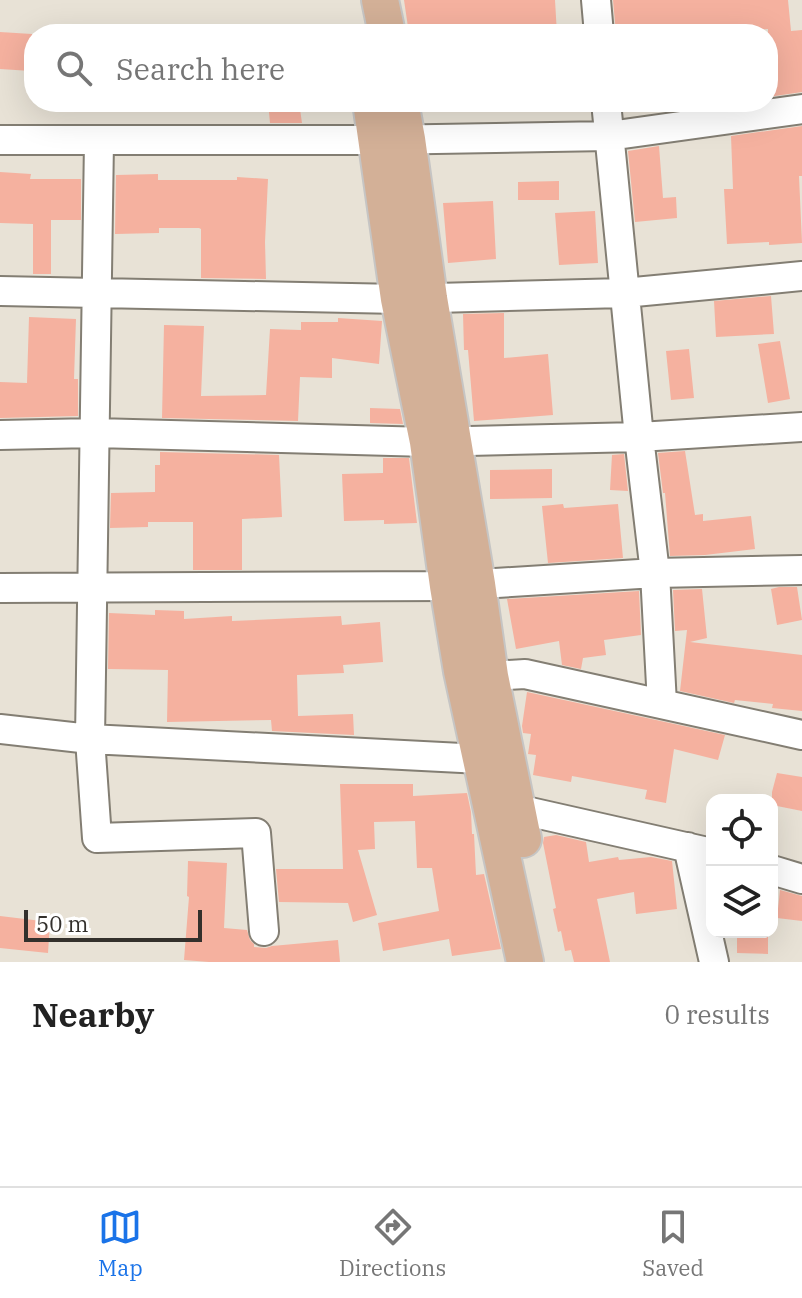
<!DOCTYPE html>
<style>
:root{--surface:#fff;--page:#f6f6f6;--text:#222;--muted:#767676;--line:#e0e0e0;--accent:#1a73e8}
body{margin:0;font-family:"IBM Plex Serif",serif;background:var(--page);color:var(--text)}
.controls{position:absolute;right:24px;bottom:24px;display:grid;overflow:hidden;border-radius:16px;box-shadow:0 8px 32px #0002}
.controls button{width:72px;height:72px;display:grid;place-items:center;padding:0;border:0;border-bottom:2px solid var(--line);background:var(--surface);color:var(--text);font:40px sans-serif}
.scale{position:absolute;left:24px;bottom:20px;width:178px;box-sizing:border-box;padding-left:8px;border:4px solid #33302c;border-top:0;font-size:22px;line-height:28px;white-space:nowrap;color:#33302c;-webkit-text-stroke:6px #fff;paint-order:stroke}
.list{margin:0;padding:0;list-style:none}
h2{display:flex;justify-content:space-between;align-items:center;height:104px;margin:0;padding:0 32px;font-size:34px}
h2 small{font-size:26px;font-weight:400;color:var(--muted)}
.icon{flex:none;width:44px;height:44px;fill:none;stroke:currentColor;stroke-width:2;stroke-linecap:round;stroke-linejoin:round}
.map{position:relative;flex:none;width:802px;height:962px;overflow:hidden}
.search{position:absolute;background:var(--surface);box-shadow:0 8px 32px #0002;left:24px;right:24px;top:24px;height:88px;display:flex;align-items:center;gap:20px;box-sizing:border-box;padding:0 28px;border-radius:32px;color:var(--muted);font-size:30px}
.sheet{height:224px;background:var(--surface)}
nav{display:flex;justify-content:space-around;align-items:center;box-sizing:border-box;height:112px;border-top:2px solid var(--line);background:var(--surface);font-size:22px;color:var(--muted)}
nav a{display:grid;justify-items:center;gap:4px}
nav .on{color:var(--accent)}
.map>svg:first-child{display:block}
</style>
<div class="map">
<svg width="802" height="962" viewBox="0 0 802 962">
<rect width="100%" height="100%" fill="#e8e2d6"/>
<path fill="#f5b19f" d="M404 0H555L557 34H409Z
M613 0H788L791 31 802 30V92L768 97V29L717 34 716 26 616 33Z
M0 32 32 34 31 71 0 69Z
M268 102H299L302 123H270Z
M802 126V176H799L802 243 769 245V242L727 244 724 189H733L731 136Z
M659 146 663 198 676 197 677 218 635 222 628 151Z
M0 172 31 174 30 179H81V220H51V274H33V224L0 223Z
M158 174V180H237V177L268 179 265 242 266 279 201 278V229L199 228H159V233L115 234 116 175Z
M559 181V200H518V182Z
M493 201 496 259 448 263 443 203Z
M595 211 598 263 559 265 555 213Z
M771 296 774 334 716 337 714 301Z
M504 313V358L548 354 553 415 474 421 468 350H464L463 314Z
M29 317 76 319 74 379H78V416L0 418V382L27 383Z
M338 318 382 321 379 364 332 358V378L300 377 298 421 162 418 164 325 204 326 201 396 266 395 270 329 301 330V322H338Z
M780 341 790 399 768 403 758 344Z
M689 349 694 398 671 400 666 351Z
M370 408 400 409 403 424 370 423Z
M685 451 695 515 703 514V521L751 516 755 549 705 555 670 556 665 493H663L658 453Z
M160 452 279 455 282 517 242 519V570H193V522H148V527L110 528 111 493 155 492V465H160Z
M624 454 628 491 610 490 612 455Z
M383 458H409L417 523 384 524V520L344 521 342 474 383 473Z
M552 469V498L490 499V470Z
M563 504 564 508 618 504 623 558 548 563 542 506Z
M779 587H797L802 620 777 625 771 589Z
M702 589 707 638 690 642 802 655V711L772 708 773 704 735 700 734 703 680 691 687 630 675 631 673 590Z
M639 591 641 635 604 640 606 655 583 658 581 669 562 665 559 641 516 649 507 599Z
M155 610 184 611V619L232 616V621L341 616 342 625 380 622 383 662 343 665 344 673 297 675 298 716 353 714 354 735 272 731 271 720 167 722 168 670 108 669 109 613 155 615Z
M527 692 725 735 718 760 674 749 666 803 645 799 647 790 572 776 571 782 533 775 536 755 528 754 531 734 523 733 522 726Z
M777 773 802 777V811L772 805V792Z
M340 784H413V796L467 793 471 812 472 834H474L476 875 484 874 501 949 452 956 449 939 383 951 378 923 439 911 432 868H417L415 821 374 822 375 849 358 850 377 915 353 922 348 903 279 902 276 869H343Z
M556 835 586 842 589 862 618 857 619 860 651 857 672 861 677 909 636 914 634 892 597 899 610 962H574L571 950 565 951 561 931 558 932 553 909 556 908 543 843 544 837Z
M188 861 227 863 224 928 247 930 250 940 254 944V947L266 948 272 946 338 940 340 962H209L184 960 189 897 187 896Z
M780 890 802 896V921L777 918Z
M0 916 50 922 48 953 0 948Z
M737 934 768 935V954L737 953Z"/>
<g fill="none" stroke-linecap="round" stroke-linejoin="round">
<g stroke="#837e73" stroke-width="32">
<path id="minor" d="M596 0 599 34
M606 102 639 437 655 573 662 704
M0 140H377L609 136 802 109
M99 141 90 739 97 838 256 833 264 931
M0 291 399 299 624 293 802 276
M0 435 95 433 428 442 639 437 802 427
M0 588 448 586 655 573 802 570
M470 672 490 676 525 674 802 735
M0 729 90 739 481 759 499 762
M517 809 712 853
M688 847 714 962
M772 870 802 879"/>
</g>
<g stroke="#c6c5c4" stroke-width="40">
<path id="major" d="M380 0 387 34
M371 102 399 299 428 442 448 586 462 671 525 962
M400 102 407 139 429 298 477 584 490 676 523 839"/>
</g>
<use href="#minor" stroke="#fff" stroke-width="28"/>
<use href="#major" stroke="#d3b097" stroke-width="36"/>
</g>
</svg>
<div class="controls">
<button><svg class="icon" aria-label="locate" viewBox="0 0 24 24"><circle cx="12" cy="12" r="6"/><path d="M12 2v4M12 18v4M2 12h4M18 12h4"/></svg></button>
<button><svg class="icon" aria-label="layers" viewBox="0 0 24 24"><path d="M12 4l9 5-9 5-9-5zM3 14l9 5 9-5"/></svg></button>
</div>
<div class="scale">50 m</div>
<div class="search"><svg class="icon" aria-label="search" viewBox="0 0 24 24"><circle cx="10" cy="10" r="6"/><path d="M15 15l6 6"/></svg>Search here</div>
</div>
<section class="sheet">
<h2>Nearby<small>0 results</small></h2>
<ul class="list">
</ul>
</section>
<nav>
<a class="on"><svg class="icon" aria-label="map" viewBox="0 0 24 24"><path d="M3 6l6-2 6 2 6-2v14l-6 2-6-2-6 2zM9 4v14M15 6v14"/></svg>Map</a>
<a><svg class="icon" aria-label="directions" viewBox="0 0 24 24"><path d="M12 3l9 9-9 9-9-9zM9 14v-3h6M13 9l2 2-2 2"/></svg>Directions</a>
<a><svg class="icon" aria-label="saved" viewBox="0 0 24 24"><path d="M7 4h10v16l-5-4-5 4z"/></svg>Saved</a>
</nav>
